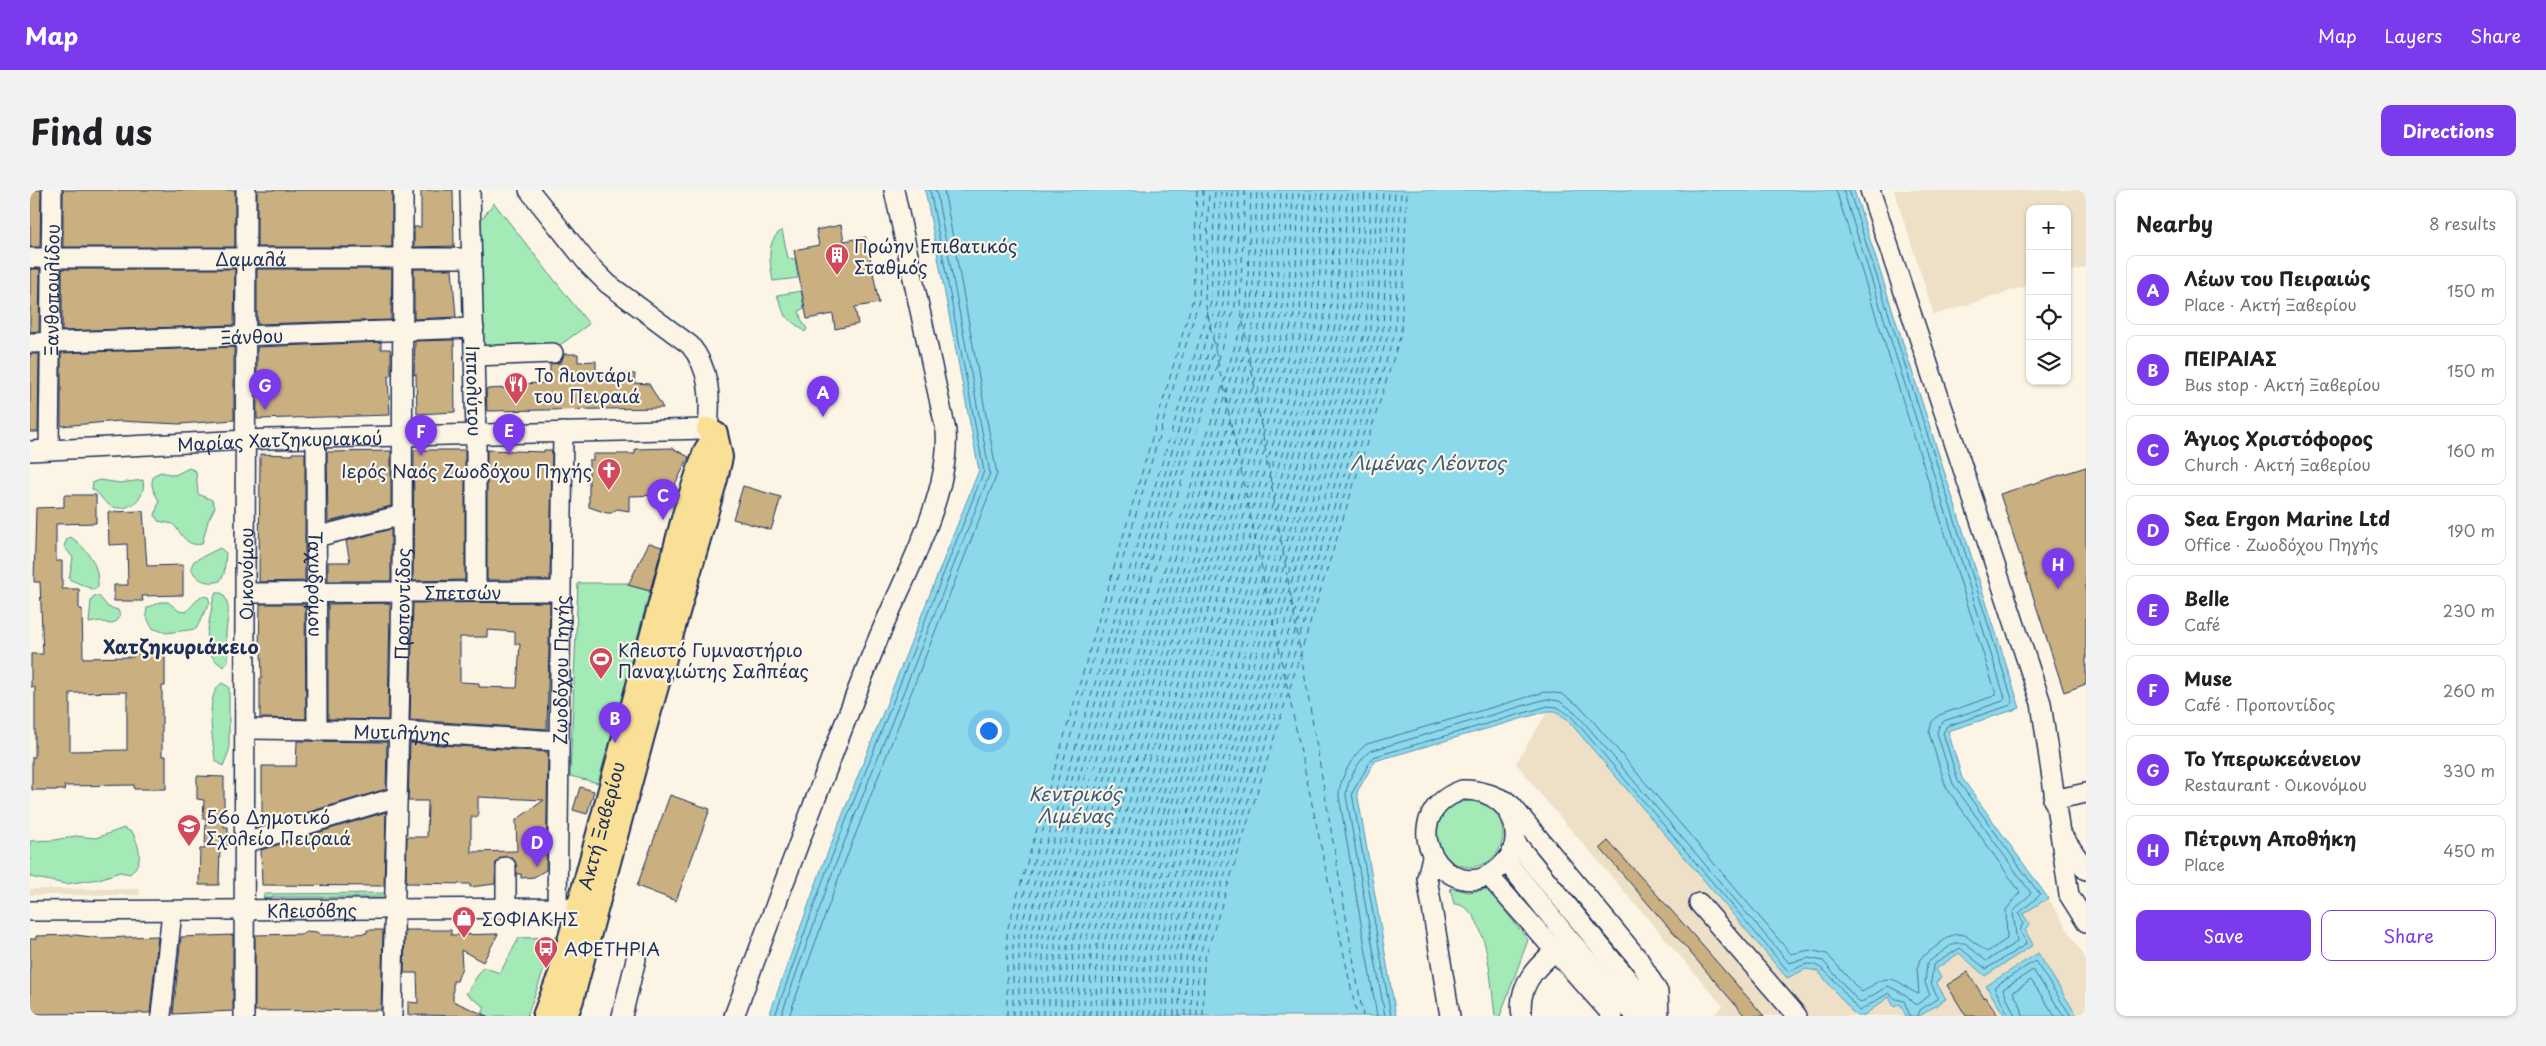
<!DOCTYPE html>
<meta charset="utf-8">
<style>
:root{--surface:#fff;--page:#f2f2f2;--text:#202124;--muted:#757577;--line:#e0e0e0;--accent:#7c3aed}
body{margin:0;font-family:"Playpen Sans",sans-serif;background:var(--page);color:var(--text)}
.controls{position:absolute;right:15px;top:15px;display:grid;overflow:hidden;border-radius:10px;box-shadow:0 1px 4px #0004}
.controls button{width:45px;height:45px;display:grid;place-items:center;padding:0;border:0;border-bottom:1px solid var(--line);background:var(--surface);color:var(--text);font:25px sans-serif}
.you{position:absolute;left:958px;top:540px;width:18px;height:18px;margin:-12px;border:4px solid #fff;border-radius:50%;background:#1a73e8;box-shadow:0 0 0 8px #1a73e833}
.badge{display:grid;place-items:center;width:32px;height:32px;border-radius:50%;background:var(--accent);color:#fff;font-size:16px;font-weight:700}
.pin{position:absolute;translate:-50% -41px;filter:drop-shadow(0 1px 2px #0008)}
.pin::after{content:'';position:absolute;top:26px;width:18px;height:15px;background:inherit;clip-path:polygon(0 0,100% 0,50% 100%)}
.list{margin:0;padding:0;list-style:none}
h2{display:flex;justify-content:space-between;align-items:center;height:65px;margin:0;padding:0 20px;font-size:21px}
h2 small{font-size:16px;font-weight:400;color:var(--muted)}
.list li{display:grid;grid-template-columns:32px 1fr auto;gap:15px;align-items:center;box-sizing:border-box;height:70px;margin:0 10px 10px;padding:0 10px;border:1px solid var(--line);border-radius:10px}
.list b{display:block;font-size:19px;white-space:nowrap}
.list p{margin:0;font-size:16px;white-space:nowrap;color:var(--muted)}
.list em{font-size:16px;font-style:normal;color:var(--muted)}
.actions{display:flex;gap:10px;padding:15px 20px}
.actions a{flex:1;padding:11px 0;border:1px solid var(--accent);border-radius:10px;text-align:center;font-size:18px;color:var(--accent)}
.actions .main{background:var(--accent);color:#fff}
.icon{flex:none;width:28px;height:28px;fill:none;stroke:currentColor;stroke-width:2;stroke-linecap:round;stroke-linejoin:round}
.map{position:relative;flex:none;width:2056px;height:826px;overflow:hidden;border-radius:10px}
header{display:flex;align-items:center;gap:30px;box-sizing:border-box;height:70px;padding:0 25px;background:var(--accent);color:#fff}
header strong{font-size:24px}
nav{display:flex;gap:28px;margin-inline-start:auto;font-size:18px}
.intro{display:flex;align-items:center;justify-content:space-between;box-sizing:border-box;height:120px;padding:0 30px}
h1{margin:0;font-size:35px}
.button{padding:12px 22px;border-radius:10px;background:var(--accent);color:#fff;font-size:18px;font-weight:700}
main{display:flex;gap:30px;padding:0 30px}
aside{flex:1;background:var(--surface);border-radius:10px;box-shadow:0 1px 4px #0004}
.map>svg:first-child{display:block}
</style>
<header>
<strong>Map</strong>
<nav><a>Map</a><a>Layers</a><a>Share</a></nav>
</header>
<div class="intro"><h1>Find us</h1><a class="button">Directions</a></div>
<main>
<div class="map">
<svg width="2056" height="826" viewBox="0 0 2056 826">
<rect width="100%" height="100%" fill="#fcf5e5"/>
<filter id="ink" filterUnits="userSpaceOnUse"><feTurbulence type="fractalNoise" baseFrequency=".02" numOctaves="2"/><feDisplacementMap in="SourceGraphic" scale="10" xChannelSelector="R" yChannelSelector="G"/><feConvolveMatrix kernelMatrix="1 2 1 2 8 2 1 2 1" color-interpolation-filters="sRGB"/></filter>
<g filter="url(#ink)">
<path fill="#ede0c7" d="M1864 0H2056V77L2037 83V19H2000V95L1904 125Z
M1518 521H1525L1537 529 1757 788 1776 779 1788 781 1826 826H1682L1693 816 1511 605 1486 573Z
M0 699H110V705H0Z
M2018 708 2056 769V826H1890L1916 809 1906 792V779L1929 763 1942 775 2003 755 1995 739 1993 724Z
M1859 807 1869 814 1876 826H1833Z"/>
<path fill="#a3eab6" stroke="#5f8c8a" d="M464 13 559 134 526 158 450 161 445 38Z
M752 40 758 68 765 69 768 88 743 91C740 73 735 51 752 40Z
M771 101 774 118 769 121 771 129 777 139 775 142 755 126 747 105Z
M159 278 166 281 168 304 182 310 185 317 178 331 172 354C156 357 153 345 143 334L128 331 125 325 129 311C124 301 119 296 124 285L131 282 145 285Z
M70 290 90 293 113 290C117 309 96 325 79 315 72 311 70 303 62 299L63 292Z
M41 347C58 360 69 374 68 397L64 400 39 389 43 368 34 356 37 349Z
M190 358 196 363 194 384 190 391C179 395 164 390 161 377L164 371Z
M548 393H599V395L620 401 597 485 599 486 597 496 595 495 581 546 583 547 580 559H577L568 593 540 586Z
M186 403H192C203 417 196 431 196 446 196 455 199 462 198 471L194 477C173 465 176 448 180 427 182 419 182 411 186 403Z
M64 406H69L78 417 88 420 90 426 87 431 80 434 70 431 59 433 61 411Z
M171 406 178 407 180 412 166 439 136 443 122 438 116 425 117 418 130 412H138L149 421 156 422Z
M192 493 199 497V561L193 576 185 570C183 551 174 504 192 493Z
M1407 644a33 33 0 1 1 66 0a33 33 0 1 1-66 0Z
M94 638 103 643C110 659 114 671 100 684L90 682 69 689 36 694 0 687V651L25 650 45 646 66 648Z
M1420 698 1439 702 1458 699 1498 750 1470 826H1465C1461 799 1459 715 1424 714Z
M362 703 356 709 353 707H242L240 712 239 708H235L233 712 234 704Z
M526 747 497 826H451L455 817 436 804 453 777 470 783 489 748Z"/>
<path fill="#8cd9ec" stroke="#5f95b3" d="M895 0H1824L1990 518 1918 541 1932 588 2018 708 1993 724 2000 735 1995 740 2003 755 1955 786 1929 763 1906 779 1911 788 1906 792 1916 809 1890 826H1876L1870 814 1864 817 1859 807 1833 826H1826L1788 781 1776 779 1757 788 1537 529 1525 521H1518L1345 571 1327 602 1366 826H739L792 677 949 280Z
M2008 763 2047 826H1975L1956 796Z"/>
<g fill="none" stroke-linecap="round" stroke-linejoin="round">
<path stroke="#487397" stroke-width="1" d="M1819 0 1983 512 1981 515 1917 536 1913 543 1928 591 2010 705 1989 723 1993 733 1990 741 1996 752 1995 755 1956 779 1930 758 1903 775 1901 793 1908 808 1890 820 1888 826
M745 826 797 679 954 281 900 0
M751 826 803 681 960 283 906 0
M759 826 810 684 967 284 914 0
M1347 826 1309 606C1308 591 1324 562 1337 554L1515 502 1532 504 1551 517 1761 764 1780 760 1797 764 1831 802C1838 800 1844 792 1852 790 1868 785 1877 801 1889 804L1887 779 1890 769 1918 747 1926 744 1935 745 1957 762 1977 749 1976 720 1990 702 1916 597 1899 543 1902 532 1909 525 1964 506 1966 504 1806 0
M1355 826 1316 605C1316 593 1330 568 1340 561L1516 509 1529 511 1545 522 1759 773 1779 768 1793 771 1830 813 1858 796 1876 805 1886 815 1900 805 1895 793 1897 773 1924 753H1935L1956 771 1987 752 1983 722 2001 703 1923 594 1907 543 1909 536 1914 531 1973 511 1975 508 1813 0
M1361 826 1322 603 1343 567 1518 516 1527 517 1541 526 1758 781C1765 781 1771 774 1779 774 1796 773 1818 809 1829 821L1859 803 1866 809 1874 811 1880 826
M1979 826 1964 797 2005 771 2041 826
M1985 826 1973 799 2003 780 2034 826
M1993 826 1991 817 1983 802 2001 790 2025 826"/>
<path stroke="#375a82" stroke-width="1" stroke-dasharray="6 5" stroke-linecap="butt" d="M1215 0 1210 117 1217 154
M1177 121 1175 111 1179 0
M1178 125 1182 145
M1183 149 1192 192
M1217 158 1219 166
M1220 170 1226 205
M1193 196 1195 204
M1196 208 1197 216
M1226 209 1228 218
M1198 220 1210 275
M1229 222 1230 230
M1231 234 1237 269
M1238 273 1239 282
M1211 279 1212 287
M1240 286 1246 321
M1213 291 1215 300
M1216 303 1227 358
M1246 325 1248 333
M1249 337 1250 346
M1251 350 1257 385
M1228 362 1230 370
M1231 374 1233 383
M1233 387 1248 454
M1258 389 1259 397
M1260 401 1266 437
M1267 441 1268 449
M1269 453 1333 826
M1249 457 1250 466
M1251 470 1253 478
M1254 482 1327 826
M977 826V741L1163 109 1167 0
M983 826V742L1169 110 1173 0
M989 826V743L1181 112 1185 0
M995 826V744L1187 113 1191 0
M1001 826V745L1193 114 1197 0
M1007 826V745L1198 115 1203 0
M1013 826V746L1205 116 1209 0
M1019 826V747L1217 118 1221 0
M1025 826V748L1222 119 1227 0
M1031 826V749L1228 120 1233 0
M1037 826V750L1234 121 1239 0
M1042 826 1043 751 1240 122 1245 0
M1048 826 1049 752 1246 123 1251 0
M1054 826 1055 753 1252 124 1257 0
M1060 826 1061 754 1258 125 1263 0
M1066 826 1067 755 1264 126 1269 0
M1072 826 1073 755 1270 127 1275 0
M1078 826 1079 756 1276 128 1281 0
M1084 826 1085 757 1282 129 1287 0
M1090 826 1091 758 1288 130 1293 0
M1096 826V759L1294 131 1299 0
M1102 826V760L1300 132 1305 0
M1108 826V761L1306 133 1311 0
M1114 826V762L1312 134 1317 0
M1120 826V763L1318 135 1323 0
M1126 826V764L1324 136 1329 0
M1132 826V765L1329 137 1335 0
M1137 826 1138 766 1336 138 1341 0
M1144 826V766L1341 139 1347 0
M1149 826 1150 767 1347 140 1353 0
M1155 826 1156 768 1353 141 1359 0
M1161 826 1162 769 1359 142 1365 0
M1167 826 1168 770 1365 143 1371 0
M1173 826 1174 771 1371 144 1377 0"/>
</g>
<path fill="#cab080" stroke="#1b2f5e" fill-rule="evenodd" d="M0 0H11L10 57H0Z
M33 0H205V57H33Z
M227 0H362V57H227Z
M391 0H423L424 56 384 57V37H391Z
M811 35 814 51 836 47 849 113 825 117 828 134 805 139 803 124 777 129 764 60 789 55 786 40Z
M0 79H10L9 141 0 142Z
M32 79H205L204 135 32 141Z
M227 79H362L361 130 227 134Z
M384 79H422L426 127 384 129Z
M424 150 425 222 387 224 386 184 384 185 385 151Z
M351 152V159H360L361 164V185L358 187 360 225 227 229V157Z
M204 157V230L149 234 90 231 31 236V163Z
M0 164H9L8 242H0Z
M534 164H548V172L566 171V183L605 184 604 193 619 194 633 218 457 221 456 199 476 198V194L520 193V174L531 173Z
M642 258 659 267 641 302 634 301V305L599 306V321L587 319 581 323H577L559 317V270H563V264H605V259Z
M384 260H435V390L383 391Z
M457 260 514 262V260H522L520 390H457Z
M361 261V316L298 332 297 262Z
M262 263H275V391L229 392 230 264 262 265Z
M2056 277V494L2034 502 1970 304Z
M713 296 751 307 741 340 703 329Z
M34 305H66V333L26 334V371H32V399H49V419H52L53 468 103 467V463H135V496H132V566H136V599H104V595L34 596 35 600H2V567H5V497H1V464H13L10 392H4L6 318 34 317ZM97 502V560L40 561V503Z
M113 321 117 376 153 375V405L112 406 113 411H84V395H98L97 354 79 355 78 322Z
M361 339V391H298V372H320L316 351Z
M619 353 632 357 620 401 598 395Z
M520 412 517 539 380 530 383 413ZM457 440 485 442V454H490L487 498 449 497V493L430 492V447H457Z
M360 413 358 530 298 529V414Z
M230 414H275L276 529 230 528V488H232L231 460H229Z
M267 551 357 552 356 599 232 636V576H266Z
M380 553 518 562 516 680 504 687 491 688V684H487L485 671 476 666 466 672 465 694 440 697V694L376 693 377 647H397L398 611H378ZM448 607 514 610 486 630 487 661 441 662V627H448Z
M167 586 194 587V637H198V655H190L189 695H169L170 659H175L176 629H173L174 610 167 609Z
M550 597 564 601 557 624 543 620Z
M640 605 680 619 646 711 607 696Z
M356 622 354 696 232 695 231 660Z
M1578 651 1650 730 1734 826H1715L1570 658Z
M337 740H353L351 820 225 821V745L271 744 276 741 287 742 290 745H316L337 743Z
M375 740H421V745L468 744 453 772 431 760 432 777 427 791H423V811L457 826 378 825V812L388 813 387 783H374Z
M45 745 71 748 128 746 120 823 0 824V749H6V746Z
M203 745V821L143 824 151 747Z
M1938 782 1954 808 1956 807 1968 826H1936L1917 795Z"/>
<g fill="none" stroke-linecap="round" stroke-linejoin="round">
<g stroke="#1b2f5e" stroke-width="22">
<g id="minor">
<path id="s1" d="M440 0 446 245V402"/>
<path d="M1840 0 2011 513 2039 705 2056 732"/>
<path id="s2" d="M0 68H442"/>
<path id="s3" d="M0 153 444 138"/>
<path d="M444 166 523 163"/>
<path id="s4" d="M286 248 287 541"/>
<path id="s5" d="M19 260 22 0"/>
<path id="s6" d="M0 261 239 249 678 239C681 208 680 179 660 155L578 94 559 75 499 0"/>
<path d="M286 347 372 325"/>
<path id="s7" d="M217 403 530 401"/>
<path id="s8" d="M216 539 369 541 528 551"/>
<path d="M1432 600C1462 599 1487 618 1485 650 1484 663 1477 671 1468 679 1418 721 1357 628 1432 600Z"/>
<path d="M1459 604 1476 611 1482 616 1609 770 1628 802 1629 826"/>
<path d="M2023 610 2056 603"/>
<path d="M2031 644 2056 680"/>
<path d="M1485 652 1617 813 1625 826"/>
<path d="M215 653 367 607"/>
<path d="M1402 667 1397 688 1420 826"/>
<path d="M1477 672 1539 749 1606 826"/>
<path d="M476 677V718"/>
<path d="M1458 685 1583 826"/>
<path d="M1669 713 1767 826"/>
<path id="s9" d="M527 719 533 242"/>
<path id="s10" d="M0 721 548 718 562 721"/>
<path d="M131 826 142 721"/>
<path id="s11" d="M214 826 216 0"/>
<path id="s12" d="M362 826 372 403 373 0"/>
<path d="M592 826 606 769"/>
<path d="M704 826C751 702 796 577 846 454 871 392 921 307 916 241L864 0"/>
<path d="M1492 826C1486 793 1511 772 1534 754"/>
</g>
</g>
<g stroke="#1b2f5e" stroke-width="26">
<g id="major">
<path id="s13" d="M514 826 530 784 548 718 655 321 675 261 686 244"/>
<path d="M536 826 542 810 614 542 686 289 691 267 686 244 678 239"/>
</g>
</g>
<use href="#minor" stroke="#fcf5e5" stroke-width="19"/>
<use href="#major" stroke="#fadf96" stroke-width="22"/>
</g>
</g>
<defs>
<g id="building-pin" transform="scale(1.25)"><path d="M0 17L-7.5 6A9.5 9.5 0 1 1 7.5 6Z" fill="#d1495b" stroke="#fcf5e5"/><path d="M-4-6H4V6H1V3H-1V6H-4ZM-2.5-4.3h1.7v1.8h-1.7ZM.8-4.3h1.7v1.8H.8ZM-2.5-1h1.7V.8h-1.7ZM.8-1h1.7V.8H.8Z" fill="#fff"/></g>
<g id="restaurant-pin" transform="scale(1.25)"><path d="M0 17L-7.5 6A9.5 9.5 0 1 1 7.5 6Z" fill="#d1495b" stroke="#fcf5e5"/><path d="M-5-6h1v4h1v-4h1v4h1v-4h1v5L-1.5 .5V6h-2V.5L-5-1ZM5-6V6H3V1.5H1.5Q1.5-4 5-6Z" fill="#fff"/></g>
<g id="church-pin" transform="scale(1.25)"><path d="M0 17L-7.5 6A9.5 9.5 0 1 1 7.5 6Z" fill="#d1495b" stroke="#fcf5e5"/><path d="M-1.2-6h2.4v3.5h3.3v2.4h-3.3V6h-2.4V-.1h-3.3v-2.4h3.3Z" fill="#fff"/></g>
<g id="stadium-pin" transform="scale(1.25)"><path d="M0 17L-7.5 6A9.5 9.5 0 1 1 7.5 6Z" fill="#d1495b" stroke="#fcf5e5"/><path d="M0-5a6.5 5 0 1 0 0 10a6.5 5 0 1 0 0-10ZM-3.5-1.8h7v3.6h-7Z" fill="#fff"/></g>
<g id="school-pin" transform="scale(1.25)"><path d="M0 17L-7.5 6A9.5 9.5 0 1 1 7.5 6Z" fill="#d1495b" stroke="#fcf5e5"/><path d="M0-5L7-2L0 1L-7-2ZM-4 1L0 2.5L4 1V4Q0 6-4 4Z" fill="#fff"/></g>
<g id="shop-pin" transform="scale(1.25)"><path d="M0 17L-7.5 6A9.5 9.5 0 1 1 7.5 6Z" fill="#d1495b" stroke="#fcf5e5"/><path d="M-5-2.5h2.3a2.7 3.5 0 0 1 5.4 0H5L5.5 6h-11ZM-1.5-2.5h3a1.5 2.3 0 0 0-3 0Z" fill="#fff"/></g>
<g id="bus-pin" transform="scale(1.25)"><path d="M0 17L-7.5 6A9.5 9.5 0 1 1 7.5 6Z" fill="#d1495b" stroke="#fcf5e5"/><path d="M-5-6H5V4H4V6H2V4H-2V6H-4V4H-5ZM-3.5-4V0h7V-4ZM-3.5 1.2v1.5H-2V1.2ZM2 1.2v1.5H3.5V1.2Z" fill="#fff"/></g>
</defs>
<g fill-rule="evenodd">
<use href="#building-pin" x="807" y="65"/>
<use href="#restaurant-pin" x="486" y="194"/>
<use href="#church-pin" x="579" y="280"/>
<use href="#stadium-pin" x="571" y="469"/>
<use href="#school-pin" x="159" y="636"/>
<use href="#shop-pin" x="434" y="728"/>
<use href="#bus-pin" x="516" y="758"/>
</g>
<g text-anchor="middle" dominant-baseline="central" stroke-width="4.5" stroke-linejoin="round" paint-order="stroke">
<g font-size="18" fill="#1b2f5e" stroke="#fcf5e5" text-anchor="start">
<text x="824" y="55">Πρώην Επιβατικός<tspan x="824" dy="21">Σταθμός</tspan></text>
<text x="504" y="184">Το λιοντάρι<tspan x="504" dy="21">του Πειραιά</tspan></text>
<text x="562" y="280" text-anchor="end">Ιερός Ναός Ζωοδόχου Πηγής</text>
<text x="588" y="459">Κλειστό Γυμναστήριο<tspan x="588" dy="21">Παναγιώτης Σαλπέας</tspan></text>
<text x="176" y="626">56ο Δημοτικό<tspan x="176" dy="21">Σχολείο Πειραιά</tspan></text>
<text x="452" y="728">ΣΟΦΙΑΚΗΣ</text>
<text x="534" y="758">ΑΦΕΤΗΡΙΑ</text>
</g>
<g font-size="18" fill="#1b2f5e" stroke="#fcf5e5">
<text stroke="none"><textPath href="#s2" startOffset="221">Δαμαλά</textPath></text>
<text stroke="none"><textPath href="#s5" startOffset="160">Ξανθοπουλίδου</textPath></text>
<text stroke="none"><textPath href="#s3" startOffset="222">Ξάνθου</textPath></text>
<text stroke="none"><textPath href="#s1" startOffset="201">Ιππολύτου</textPath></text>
<text stroke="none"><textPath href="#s6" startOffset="250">Μαρίας Χατζηκυριακού</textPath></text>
<text stroke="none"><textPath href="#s11" startOffset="442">Οικονόμου</textPath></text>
<text stroke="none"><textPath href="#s4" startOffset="146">Ταχυδρόμου</textPath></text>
<text stroke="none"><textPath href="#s7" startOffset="216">Σπετσών</textPath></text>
<text stroke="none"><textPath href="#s12" startOffset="412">Προποντίδος</textPath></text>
<text stroke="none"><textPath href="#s9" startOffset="239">Ζωοδόχου Πηγής</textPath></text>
<text stroke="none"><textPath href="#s8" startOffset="156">Μυτιλήνης</textPath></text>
<text stroke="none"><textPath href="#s13" startOffset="199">Ακτή Ξαβερίου</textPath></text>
<text stroke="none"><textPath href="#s10" startOffset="282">Κλεισόβης</textPath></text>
</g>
<g font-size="19" font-style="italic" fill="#375a82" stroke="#fcf5e5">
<text x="1398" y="272">Λιμένας Λέοντος</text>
<text x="1045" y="603">Κεντρικός<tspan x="1045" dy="22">Λιμένας</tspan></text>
</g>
<g font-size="19" font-weight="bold" fill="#1b2f5e" stroke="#fcf5e5">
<text x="151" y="456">Χατζηκυριάκειο</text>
</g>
</g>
</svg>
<div class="controls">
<button>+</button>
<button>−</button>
<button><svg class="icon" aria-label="locate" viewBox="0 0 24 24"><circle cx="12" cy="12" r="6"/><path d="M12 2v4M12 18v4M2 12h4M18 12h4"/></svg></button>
<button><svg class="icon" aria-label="layers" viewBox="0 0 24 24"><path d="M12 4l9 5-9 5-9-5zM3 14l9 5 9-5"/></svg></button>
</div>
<div class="you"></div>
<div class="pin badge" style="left:793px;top:227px">A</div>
<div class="pin badge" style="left:585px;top:553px">B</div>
<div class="pin badge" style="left:633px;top:330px">C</div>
<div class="pin badge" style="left:507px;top:677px">D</div>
<div class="pin badge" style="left:479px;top:265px">E</div>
<div class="pin badge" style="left:391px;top:266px">F</div>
<div class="pin badge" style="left:235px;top:220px">G</div>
<div class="pin badge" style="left:2028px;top:399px">H</div>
</div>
<aside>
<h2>Nearby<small>8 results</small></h2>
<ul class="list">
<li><span class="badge">A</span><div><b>Λέων του Πειραιώς</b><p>Place · Ακτή Ξαβερίου</p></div><em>150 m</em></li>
<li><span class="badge">B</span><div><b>ΠΕΙΡΑΙΑΣ</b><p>Bus stop · Ακτή Ξαβερίου</p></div><em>150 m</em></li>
<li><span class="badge">C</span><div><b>Άγιος Χριστόφορος</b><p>Church · Ακτή Ξαβερίου</p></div><em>160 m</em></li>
<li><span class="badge">D</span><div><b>Sea Ergon Marine Ltd</b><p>Office · Ζωοδόχου Πηγής</p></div><em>190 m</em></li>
<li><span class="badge">E</span><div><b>Belle</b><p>Café</p></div><em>230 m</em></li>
<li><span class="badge">F</span><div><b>Muse</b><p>Café · Προποντίδος</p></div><em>260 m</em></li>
<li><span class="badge">G</span><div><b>Το Υπερωκεάνειον</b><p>Restaurant · Οικονόμου</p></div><em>330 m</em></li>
<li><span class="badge">H</span><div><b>Πέτρινη Αποθήκη</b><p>Place</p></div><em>450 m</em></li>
</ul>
<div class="actions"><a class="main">Save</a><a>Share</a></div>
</aside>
</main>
